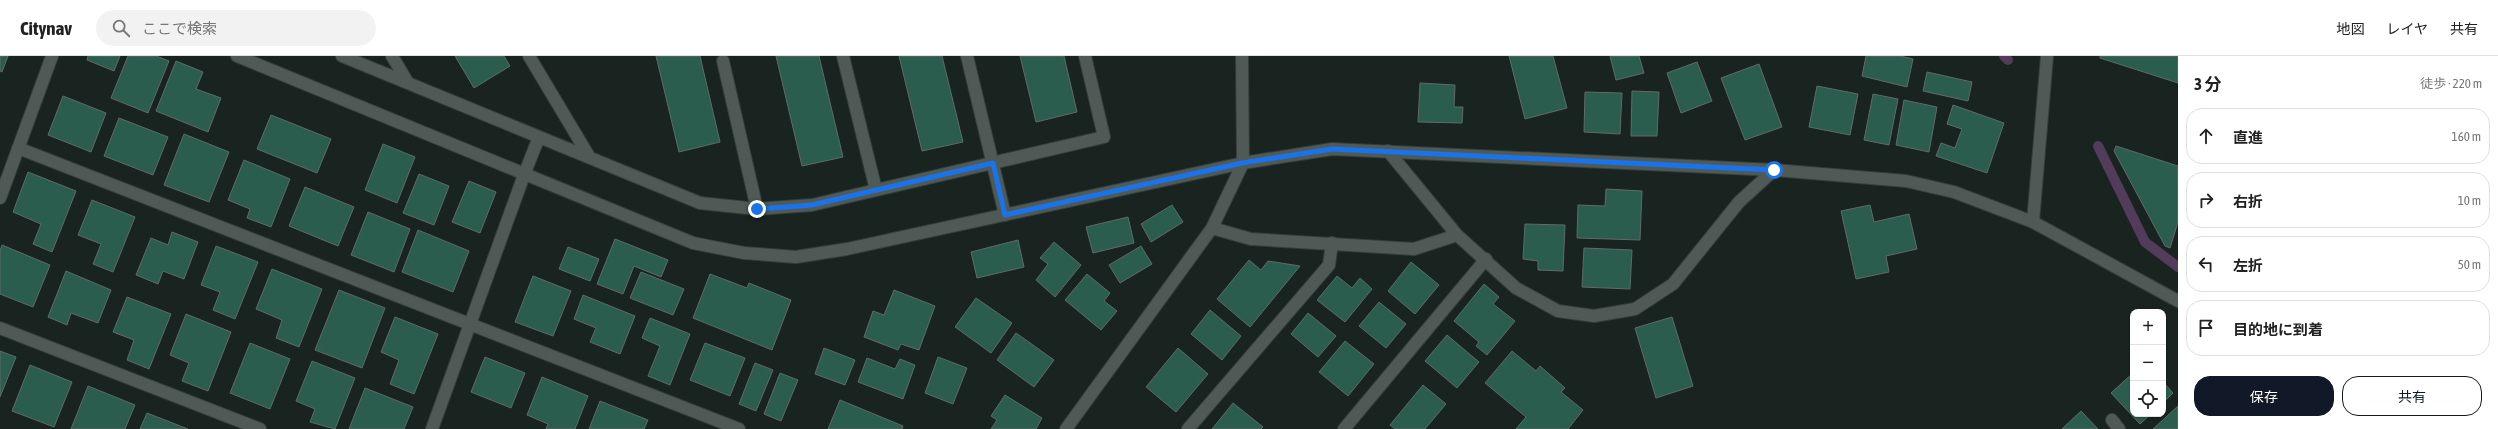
<!DOCTYPE html>
<html lang="ja">
<meta charset="utf-8">
<style>
:root{--surface:#fff;--page:#f2f2f2;--text:#222;--muted:#767676;--line:#e0e0e0;--accent:#111827}
body{margin:0;font-family:"Asap Condensed","Noto Sans JP",sans-serif;background:var(--page);color:var(--text)}
.controls{position:absolute;right:12px;bottom:12px;display:grid;overflow:hidden;border-radius:8px;box-shadow:0 1px 3px #0004}
.controls button{width:36px;height:36px;display:grid;place-items:center;padding:0;border:0;border-bottom:1px solid var(--line);background:var(--surface);color:var(--text);font:20px sans-serif}
.stop{position:absolute;width:12px;height:12px;margin:-9px;border:3px solid #1a73e8;border-radius:50%;background:#fff}
.stop.end{background:#1a73e8;border-color:#fff;box-shadow:0 1px 4px #0008}
.list{margin:0;padding:0;list-style:none}
h2{display:flex;justify-content:space-between;align-items:center;height:52px;margin:0;padding:0 16px;font-size:17px}
h2 small{font-size:13px;font-weight:400;color:var(--muted)}
.list li{display:grid;grid-template-columns:26px 1fr auto;gap:12px;align-items:center;box-sizing:border-box;height:56px;margin:0 8px 8px;padding:0 8px;border:1px solid var(--line);border-radius:16px}
.list b{display:block;font-size:15px;white-space:nowrap}
.list em{font-size:13px;font-style:normal;color:var(--muted)}
.actions{display:flex;gap:8px;padding:12px 16px}
.actions a{flex:1;padding:9px 0;border:1px solid var(--accent);border-radius:16px;text-align:center;font-size:14px;color:var(--accent)}
.actions .main{background:var(--accent);color:#fff}
.icon{flex:none;width:22px;height:22px;fill:none;stroke:currentColor;stroke-width:2;stroke-linecap:round;stroke-linejoin:round}
.map{position:relative;flex:none;width:2178px;height:373px;overflow:hidden}
header{display:flex;align-items:center;gap:24px;box-sizing:border-box;height:56px;padding:0 20px;background:var(--surface);border-bottom:1px solid var(--line)}
header strong{font-size:19px}
nav{display:flex;gap:22px;margin-inline-start:auto;font-size:14px}
.search{width:280px;height:36px;background:var(--page);display:flex;align-items:center;gap:10px;box-sizing:border-box;padding:0 14px;border-radius:22px;color:var(--muted);font-size:15px}
main{display:flex}
aside{flex:1;background:var(--surface)}
.map>svg:first-child{display:block}
</style>
<header>
<strong>Citynav</strong>
<div class="search"><svg class="icon" aria-label="search" viewBox="0 0 24 24"><circle cx="10" cy="10" r="6"/><path d="M15 15l6 6"/></svg>ここで検索</div>
<nav><a>地図</a><a>レイヤ</a><a>共有</a></nav>
</header>
<main>
<div class="map">
<svg width="2178" height="373" viewBox="0 0 2178 373">
<rect width="100%" height="100%" fill="#19231f"/>
<g fill="none" stroke-linecap="round" stroke-linejoin="round">
<path stroke="#533c5b" stroke-width="10" d="M2004 0 2008 4
M2098 90 2145 186 2178 211"/>
</g>
<path fill="#2b5d4f" stroke="#5f6b67" d="M0 0H8L2 16 0 15Z
M88 0H120L114 15 87 4Z
M128 0H156L169 5 148 57 111 42Z
M455 0H504L510 10 474 32Z
M656 0H700L720 86 679 96Z
M776 0H819L843 101 802 110Z
M899 0H942L963 86 922 95Z
M1020 0H1064L1077 56 1036 66Z
M1509 0H1553L1567 52 1525 63Z
M1610 0H1639L1644 17 1616 24Z
M1866 0H1900L1913 3 1907 31 1862 20Z
M2100 0H2178V27L2100 2Z
M176 5 203 16 196 33 221 42 208 76 156 55Z
M1697 6 1712 45 1681 57 1667 17Z
M1759 8 1782 71 1745 84 1721 22Z
M1927 16 1972 26 1968 45 1923 35Z
M1420 27 1455 29 1454 51H1463L1462 67 1418 66Z
M1817 30 1858 38 1850 79 1809 71Z
M1632 35 1659 36 1657 80H1631Z
M1585 36 1622 37 1620 78 1584 76Z
M1873 38 1898 43 1889 89 1864 84Z
M63 40 106 57 91 96 48 79Z
M1904 44 1937 51 1929 96 1896 89Z
M1953 49 2004 67 1987 117 1936 100 1941 87 1955 92 1962 73 1947 68Z
M271 59 331 83 317 117 257 93Z
M119 62 168 81 153 119 104 100Z
M184 78 229 96 209 146 164 129Z
M383 88 415 101 397 147 365 134Z
M2116 90 2178 110V166L2170 192 2165 190 2114 95Z
M244 104 290 123 271 171 247 162 250 153 228 144Z
M28 116 76 135 52 196 33 188 41 168 13 156Z
M419 118 449 130 434 169 403 157Z
M469 125 496 136 480 177 452 166Z
M305 131 354 151 338 190 289 170Z
M1606 133 1642 135 1640 184 1577 182 1578 149 1605 150Z
M92 144 135 161 113 216 93 208 101 188 78 179Z
M1172 149 1183 166 1151 186 1141 168Z
M1870 149 1874 166 1909 158 1917 193 1886 200 1889 216 1856 223 1841 155Z
M368 156 410 173 394 216 351 199Z
M1128 161 1134 187 1093 197 1086 171Z
M1525 168 1565 169 1563 215 1538 214V205L1523 203Z
M418 174 469 195 453 236 402 216Z
M172 176 198 186 184 223 163 215 158 228 136 219 151 182 168 189Z
M615 183 668 204 661 221 634 210 623 238 597 228Z
M1018 184 1024 211 977 222 971 196Z
M1054 186 1081 209 1055 241 1036 224 1048 208 1040 202Z
M2 189 50 209 33 251 0 238V195Z
M216 190 258 206 235 263 213 254 220 236 201 229Z
M1141 190 1152 208 1120 227 1109 209Z
M568 191 599 203 590 225 559 213Z
M1584 192 1632 194 1630 233 1582 231Z
M1249 204 1261 214 1268 205 1300 210 1250 271 1217 243Z
M1411 206 1439 229 1415 258 1388 235Z
M272 213 322 233 299 291 276 282 282 264 256 253Z
M66 215 111 234 98 267 71 257 67 269 48 261Z
M641 216 684 233 673 259 630 242Z
M710 218 747 232 749 227 791 244 772 294 693 262Z
M1087 218 1110 237 1104 245 1117 255 1101 274 1065 244Z
M533 220 571 235 553 280 515 266Z
M1337 220 1352 232 1360 222 1372 233 1345 266 1317 244Z
M1484 228 1499 241 1493 248 1515 265 1487 299 1476 290 1479 286 1454 265Z
M339 234 385 252 362 312 315 294Z
M894 234 935 250 919 294 901 288 898 294 864 281 873 255 884 259Z
M583 239 635 260 620 298 590 286 596 272 574 263Z
M127 241 171 258 149 313 127 304 134 284 113 276Z
M976 242 1012 267 991 297 955 271Z
M1379 246 1406 268 1386 292 1359 270Z
M1210 254 1241 280 1222 304 1191 278Z
M1308 257 1336 280 1318 301 1291 278Z
M186 258 231 276 208 335 182 325 189 307 170 299Z
M395 261 438 278 414 338 390 328 399 304 381 296Z
M1672 261 1693 330 1656 342 1635 272Z
M650 262 690 278 670 329 648 320 660 290 642 282Z
M1016 277 1054 304 1034 331 997 304Z
M1447 279 1479 306 1457 332 1425 305Z
M1345 285 1374 308 1348 340 1319 316Z
M250 287 290 303 270 353 230 337Z
M705 287 745 302 730 340 690 324Z
M824 292 855 304 845 329 815 318Z
M1178 292 1208 318 1176 356 1146 331Z
M0 295 16 301 0 341Z
M1512 295 1536 315 1540 310 1565 332 1561 336 1583 354 1568 373H1516L1526 361 1485 327Z
M485 301 525 317 511 352 471 336Z
M938 301 967 312 953 348 925 337Z
M867 302 895 313 900 303 915 309 903 343 858 326Z
M312 305 355 322 335 373 310 366 315 353 296 345Z
M755 307 773 314 756 355 739 348Z
M30 309 72 326 54 371 12 355Z
M780 317 798 324 781 365 764 358Z
M2133 317V358H2151L2140 368 2111 337Z
M542 321 588 340 575 373H546L548 368 527 359Z
M2163 326 2173 337 2163 347Z
M1423 329 1446 348 1425 373H1395L1390 369Z
M88 330 135 349 125 373H71Z
M365 332 413 351 404 373H349Z
M1005 339 1042 362 1036 373H991L997 364 991 360Z
M840 344 903 370 902 373H828Z
M600 345 648 364 644 373H589Z
M1233 347 1263 371 1261 373H1212Z
M2178 350V373H2153Z
M2081 355 2098 373H2062Z
M147 357 188 373H140Z"/>
<g fill="none" stroke-linecap="round" stroke-linejoin="round">
<g stroke="#363d3b" stroke-width="14">
<path id="lane" d="M342 0 700 147 757 153 812 149 1104 81 1085 0
M392 0 408 27
M529 0 590 102
M843 0 876 134
M967 0 1005 159
M723 5 757 153
M524 119 539 81
M2112 364 2119 373
M1188 373 1329 209 1332 187
M1344 373 1486 203"/>
</g>
<g stroke="#363d3b" stroke-width="14">
<path id="street" d="M18 92 739 373
M1388 95 1457 179 1516 232 1558 255 1594 260 1635 253 1673 228 1739 146 1774 114
M0 142 52 0
M2033 166 2047 0
M1212 172 1251 183 1414 193 1457 179
M0 272 260 373
M432 373 524 119
M1066 373 1212 172 1243 107"/>
</g>
<g stroke="#363d3b" stroke-width="14">
<path id="secondary" d="M237 0 693 187 744 197 796 201 847 193 1243 107 1332 93 1774 114 1906 125 1954 136 2033 166 2178 245
M1242 0 1243 107"/>
</g>
<use href="#lane" stroke="#4f5a56" stroke-width="12"/>
<use href="#street" stroke="#4f5a56" stroke-width="12"/>
<use href="#secondary" stroke="#4f5a56" stroke-width="12"/>
</g>
<g fill="none" stroke-linecap="round" stroke-linejoin="round">
<path stroke="#1a73e8" stroke-width="5" d="M757 153 812 149 993 107 1005 159 1242 107 1332 93 1774 114"/>
</g>
</svg>
<div class="controls">
<button>+</button>
<button>−</button>
<button><svg class="icon" aria-label="locate" viewBox="0 0 24 24"><circle cx="12" cy="12" r="6"/><path d="M12 2v4M12 18v4M2 12h4M18 12h4"/></svg></button>
</div>
<div class="stop" style="left:1774px;top:114px"></div>
<div class="stop end" style="left:757px;top:153px"></div>
</div>
<aside>
<h2>3 分<small>徒歩 · 220 m</small></h2>
<ul class="list">
<li><svg class="icon" aria-label="ahead" viewBox="0 0 24 24"><path d="M12 20V5M6 11l6-6 6 6"/></svg><div><b>直進</b></div><em>160 m</em></li>
<li><svg class="icon" aria-label="right" viewBox="0 0 24 24"><path d="M7 20v-9h11M14 6l5 5-5 5"/></svg><div><b>右折</b></div><em>10 m</em></li>
<li><svg class="icon" aria-label="left" viewBox="0 0 24 24"><path d="M17 20v-9H6M10 6l-5 5 5 5"/></svg><div><b>左折</b></div><em>50 m</em></li>
<li><svg class="icon" aria-label="arrive" viewBox="0 0 24 24"><path d="M6 21V4h12l-3 4 3 4H6"/></svg><div><b>目的地に到着</b></div></li>
</ul>
<div class="actions"><a class="main">保存</a><a>共有</a></div>
</aside>
</main>
